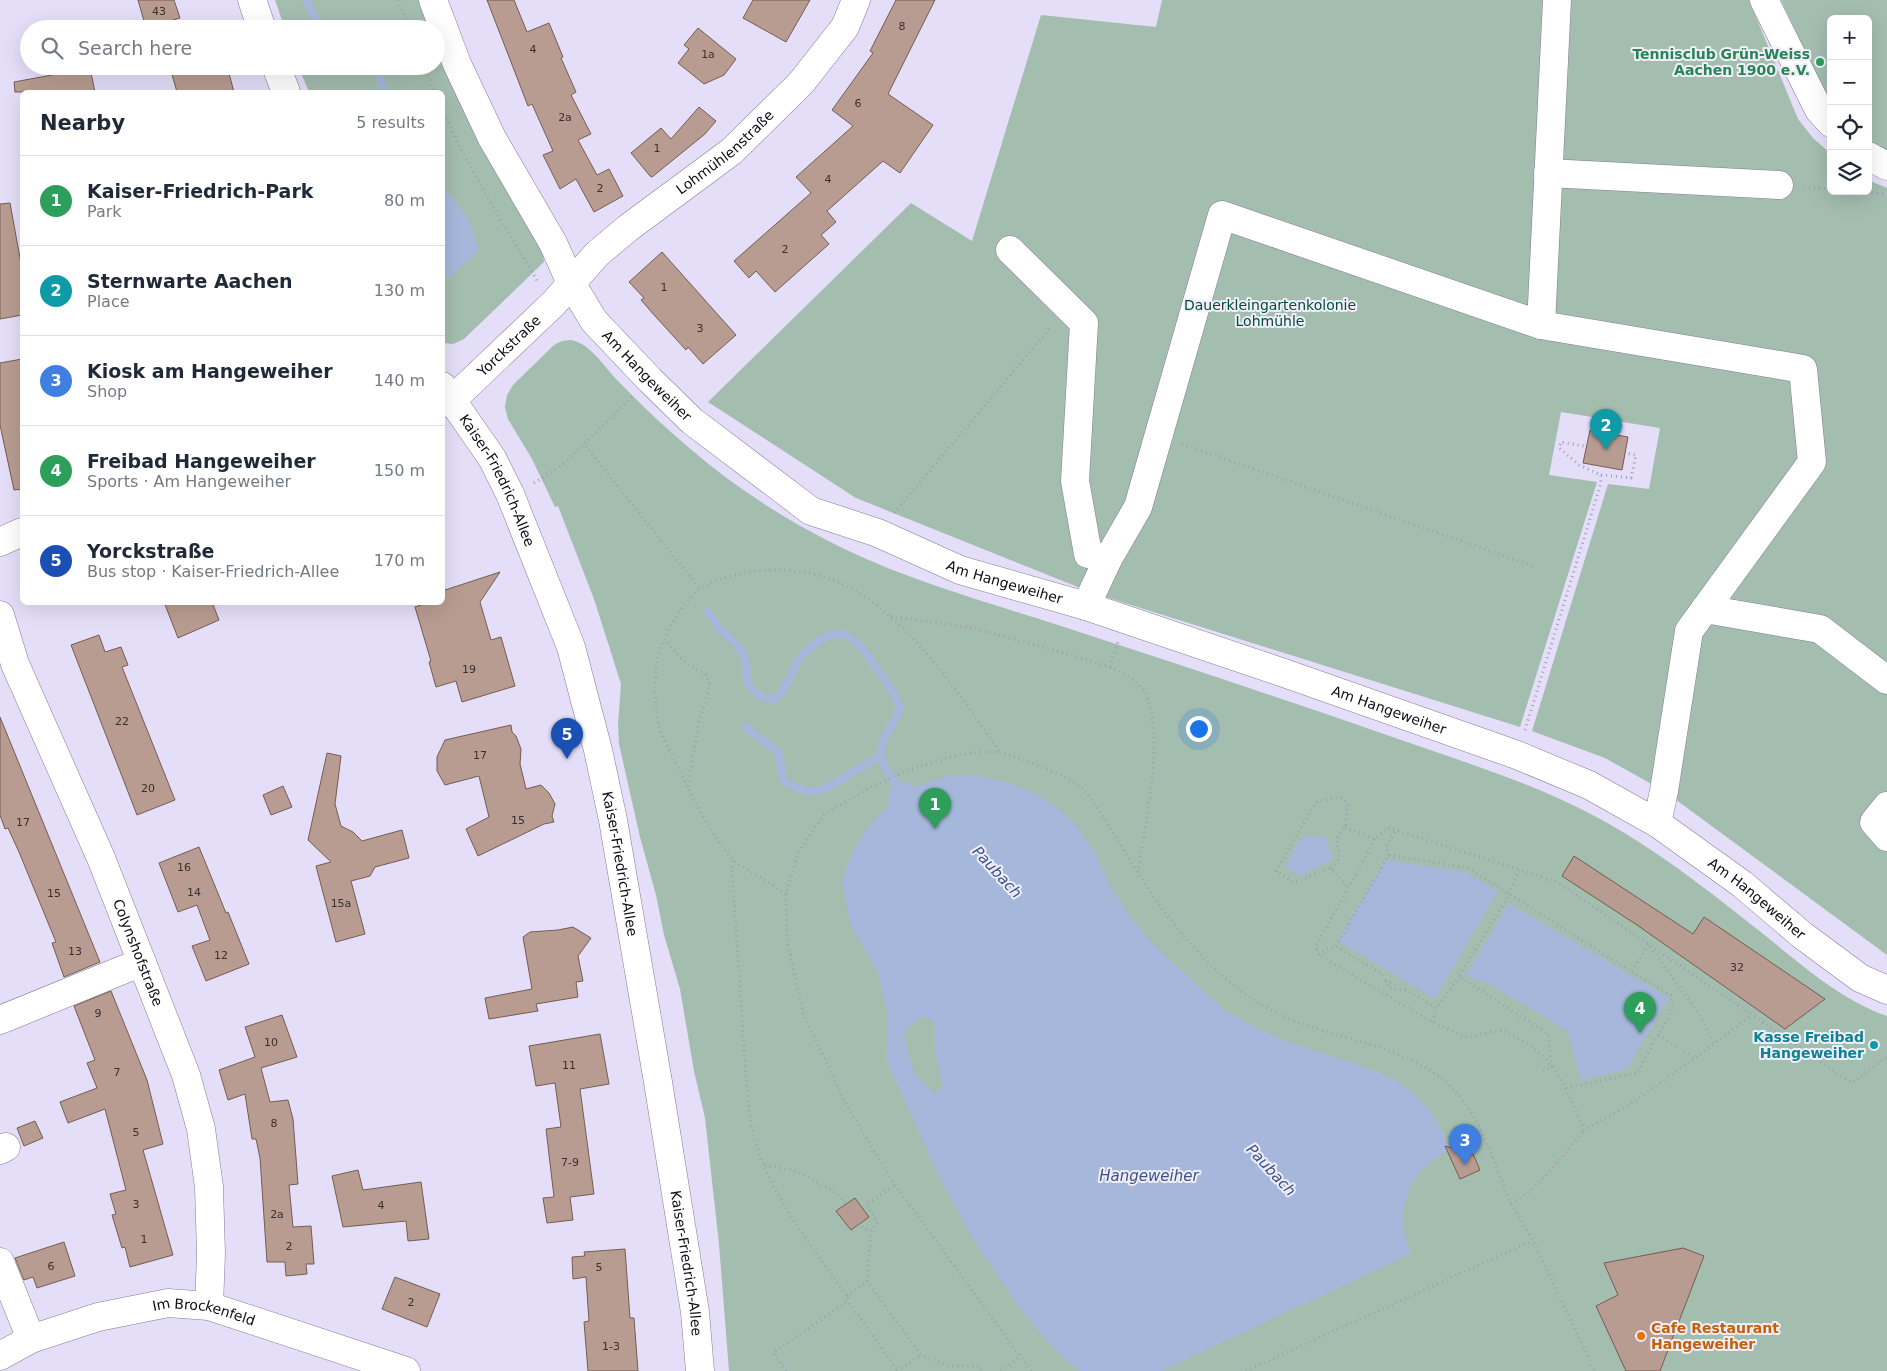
<!DOCTYPE html>
<meta charset="utf-8">
<style>
:root{--surface:#fff;--page:#f6f6f7;--text:#1f2937;--muted:#747a83;--line:#e0e1e3;--accent:#1a73e8}
body{margin:0;font-family:"DejaVu Sans",sans-serif;background:var(--page);color:var(--text)}
.controls{position:absolute;right:15px;top:15px;display:grid;overflow:hidden;border-radius:8px;box-shadow:0 5px 20px #0002}
.controls button{width:45px;height:45px;display:grid;place-items:center;padding:0;border:0;border-bottom:1px solid var(--line);background:var(--surface);color:var(--text);font:25px sans-serif}
.you{position:absolute;left:1198px;top:728px;width:18px;height:18px;margin:-12px;border:4px solid #fff;border-radius:50%;background:#1a73e8;box-shadow:0 0 0 8px #1a73e833}
.badge{display:grid;place-items:center;width:32px;height:32px;border-radius:50%;background:var(--accent);color:#fff;font-size:16px;font-weight:700}
.pin{position:absolute;translate:-50% -41px;filter:drop-shadow(0 1px 2px #0008)}
.pin::after{content:'';position:absolute;top:26px;width:18px;height:15px;background:inherit;clip-path:polygon(0 0,100% 0,50% 100%)}
.list{margin:0;padding:0;list-style:none}
h2{display:flex;justify-content:space-between;align-items:center;height:65px;margin:0;padding:0 20px;font-size:21px}
h2 small{font-size:16px;font-weight:400;color:var(--muted)}
.list li{display:grid;grid-template-columns:32px 1fr auto;gap:15px;align-items:center;box-sizing:border-box;height:90px;padding:0 20px;border-top:1px solid var(--line)}
.list b{display:block;font-size:19px;white-space:nowrap}
.list p{margin:0;font-size:16px;white-space:nowrap;color:var(--muted)}
.list em{font-size:16px;font-style:normal;color:var(--muted)}
.icon{flex:none;width:28px;height:28px;fill:none;stroke:currentColor;stroke-width:2;stroke-linecap:round;stroke-linejoin:round}
.map{position:relative;flex:none;width:1887px;height:1371px;overflow:hidden}
.search{position:absolute;background:var(--surface);box-shadow:0 5px 20px #0002;left:20px;top:20px;width:425px;height:55px;display:flex;align-items:center;gap:12px;box-sizing:border-box;padding:0 18px;border-radius:28px;color:var(--muted);font-size:19px}
.panel{position:absolute;background:var(--surface);box-shadow:0 5px 20px #0002;left:20px;top:90px;width:425px;height:515px;border-radius:8px}
.map>svg:first-child{display:block}
</style>
<div class="map">
<svg width="1887" height="1371" viewBox="0 0 1887 1371">
<rect width="100%" height="100%" fill="#e4def9"/>
<path fill="#a3bdae" d="M275 0H420L431 29H285Z
M1162 0H1749L1798 119 1813 138 1831 154V191H1868V180L1887 188V955L1664 791 1605 758 1532 731 1608 484 1649 489 1660 428 1561 412 1549 475 1597 482 1520 727 1093 593 856 498 708 402 911 203 972 241 1041 15 1156 27Z
M1781 0H1887V158L1868 143V19H1831V106Z
M436 42 543 253 544 262 464 339 453 344 443 343 442 92H309L298 66H436Z
M571 340C592 344 606 370 621 384 679 444 743 496 817 535 894 577 981 600 1064 627 1169 661 1274 696 1378 732 1440 754 1503 773 1562 800 1636 833 1699 883 1762 933 1801 964 1839 999 1887 1016V1371H729L719 1244 705 1118 694 1071 680 989 664 935 656 895 640 837 619 744 618 724 621 684 594 599 558 506 555 507 532 459 508 419 505 407 507 395 513 385 554 345 562 341Z"/>
<path fill="#a5b8db" fill-rule="evenodd" d="M443 188 468 217 479 251 451 276 443 278Z
M964 775C1013 778 1060 799 1087 840 1098 856 1104 874 1113 891 1119 900 1126 910 1132 919 1146 937 1162 953 1179 968 1192 980 1204 993 1218 1004 1272 1046 1332 1051 1391 1078 1421 1094 1439 1118 1450 1150 1407 1170 1393 1211 1411 1254L1161 1371H1081L1064 1359 1023 1313 971 1236 942 1182 887 1062 888 1014 877 970 851 927 842 881 849 861 858 842 872 822 890 805V788L906 781 916 787 947 776ZM921 1017 932 1020 935 1028V1050L943 1087 935 1093 915 1075 904 1038 907 1028Z
M1302 836H1326L1333 859 1300 876 1285 866Z
M1386 860 1465 872 1498 891 1435 999 1338 941Z
M1509 903 1669 998 1627 1069 1581 1080 1568 1031 1482 980 1480 983 1466 975Z"/>
<g fill="none" stroke-linecap="round" stroke-linejoin="round">
<path stroke="#a5b8db" stroke-width="8" d="M306 0 321 29
M377 66 384 92
M708 612C713 618 717 626 722 631 730 638 739 645 743 654 747 662 746 669 747 678 749 691 763 700 776 699 779 695 783 691 785 687 791 678 794 666 801 656 805 651 813 646 818 642 846 621 860 645 875 666 882 676 900 697 899 709 899 717 893 722 889 729 872 757 885 770 904 792
M745 727 778 752 784 782 806 791 823 790 880 756"/>
</g>
<path fill="#b89c91" stroke="#755c51" d="M138 0H174L180 18 146 28Z
M487 0H514L527 32 549 23 563 57 561 58 576 92 571 95 591 134 578 140 597 175 609 169 623 196 594 212 576 179 560 189 543 155 553 151 532 104 528 106Z
M753 0H810L786 42 743 18Z
M896 0H935L888 94 933 125 900 173 883 161 827 211 836 222 821 235 829 244 775 292 756 271 749 278 734 261 811 193 796 177 853 126 832 110 873 53 870 51Z
M698 28 736 59 724 75 704 84 678 63 689 49 684 45Z
M175 66H227L234 92H177L171 71 175 70Z
M90 68 95 92H15L14 82Z
M699 107 716 121 705 134 652 177 650 176 631 153 661 128 671 139Z
M10 203 22 269V315L0 319V204Z
M662 252 736 335 703 364 688 347 686 350 655 316 641 300 644 298 629 282Z
M22 359V489L14 490 0 425V363Z
M1590 430 1628 437 1622 470 1583 463Z
M500 572 480 602 491 640 501 637 515 686 462 702 456 681 436 687 429 662 431 661 415 607 430 602H442V591Z
M164 602H212L219 620 178 638Z
M99 635 105 652 121 647 128 665 122 667 175 800 137 815 71 645Z
M0 717 100 962 64 977 52 943 56 942 19 852 8 828 5 829 0 815Z
M511 725 512 732 516 736 521 749 520 764 526 789 541 785 549 793 555 804 552 816 554 822 544 824 478 856 466 829 489 817 479 776 445 785 437 771V757L445 740Z
M327 753 341 756 335 804 341 826 353 832 362 841 402 830 409 858 375 867 370 876 351 881 365 934 336 942 316 866 331 862 308 840Z
M283 786 292 807 271 815 263 795Z
M199 847 226 913 228 912 249 964 206 981 192 946 210 940 197 905 178 912 159 863Z
M1574 856 1693 934 1704 917 1825 999 1785 1029 1637 925 1562 876Z
M573 927 591 938 578 956 583 981 576 982 578 997 536 1004 538 1011 489 1019 485 998 532 989 523 937 530 932 558 930Z
M111 991 147 1080 163 1144 143 1150 173 1255 130 1267 125 1247 122 1248 112 1215 116 1214 110 1194 126 1190 105 1109 68 1123 60 1102 97 1088 87 1063 95 1060 74 1006Z
M282 1015 297 1057 261 1068 270 1102 288 1100 293 1119 298 1184 289 1185 293 1227 311 1226 314 1264H306L307 1274 286 1276 285 1262H267L260 1158 256 1139H252L245 1094 228 1100 219 1070 255 1057 245 1027Z
M600 1034 609 1084 580 1089 594 1194 570 1197 573 1220 547 1223 543 1198 554 1197 546 1129 561 1127 555 1083 536 1086 529 1046Z
M35 1121 43 1138 24 1146 17 1128Z
M1445 1146 1473 1154 1480 1170 1460 1179Z
M358 1170 363 1190 421 1182 429 1239 408 1241 406 1221 343 1227 332 1176Z
M855 1198 869 1217 851 1230 836 1211Z
M64 1242 75 1276 37 1288 33 1277 24 1280 15 1258Z
M1683 1248 1704 1256 1660 1371H1626L1596 1306 1618 1295 1604 1263Z
M625 1249 630 1318H634L638 1371H588L584 1322 589 1321 586 1277 573 1279 572 1257 585 1256 584 1252Z
M395 1277 440 1294 427 1327 382 1309Z"/>
<g fill="none" stroke-linecap="round" stroke-linejoin="round">
<g stroke="#827c95" stroke-width="29">
<g id="minor">
<path d="M252 0 262 29"/>
<path id="s1" d="M433 0 457 64 492 138 553 243 571 283 594 321 650 380 692 421 811 511 878 533 960 570 1086 606 1284 673 1517 755 1589 785 1657 823 1742 884 1802 935 1860 978 1887 990"/>
<path d="M1764 0 1819 110 1831 123"/>
<path d="M276 66 286 92"/>
<path d="M1868 156 1887 166"/>
<path d="M1548 173 1779 185"/>
<path d="M1010 250 1084 323 1075 481 1088 554 1108 559 1138 507 1222 215 1541 325 1803 369 1812 462 1689 631 1664 791 1657 823"/>
<path d="M1541 325 1557 0"/>
<path id="s2" d="M442 386 492 458 510 494 571 647 598 750 613 820 658 1082 695 1312 700 1371"/>
<path id="s3" d="M442 403 453 399 554 303 597 254 628 228 732 151 801 83 845 27 856 0"/>
<path d="M0 542 22 532"/>
<path d="M1086 606 1108 559"/>
<path d="M1705 609 1820 629 1887 680"/>
<path id="s4" d="M0 615 15 664 101 858 186 1075 201 1129 209 1187 211 1254 209 1306"/>
<path d="M1887 806 1874 822 1887 837"/>
<path d="M0 1020 142 962"/>
<path d="M0 1150 6 1147"/>
<path d="M0 1262 31 1339"/>
<path id="s5" d="M0 1356 31 1339 98 1317 168 1303 209 1306 406 1371"/>
</g>
</g>
<path stroke="#a29db2" stroke-width="3" stroke-dasharray="1 4" stroke-linecap="butt" d="M398 0 409 29
M424 66 435 92
M442 109 460 148 489 200 538 282
M1804 187 1831 189
M1857 191 1884 194
M632 397 584 444 700 589
M1182 444 1533 566
M1601 475 1631 478 1636 455 1625 453
M534 483 561 466 584 444
M894 513 1051 327
M891 616 972 628 1047 648 1110 667 1118 642
M664 639C677 654 687 667 706 674L710 685 698 725 688 788
M1110 667C1122 673 1136 679 1144 691 1167 727 1144 830 1138 872
M1525 730 1601 483V475L1579 465 1559 448 1561 442 1595 448
M1345 827 1375 839 1387 828 1396 830 1557 882 1648 944 1701 1017 1714 1043
M1375 839 1316 946 1319 955 1432 1022 1466 1037 1504 1030C1515 1037 1527 1043 1537 1051 1561 1071 1572 1102 1584 1130L1629 1105 1695 1058 1752 1015
M1389 855 1468 868 1632 972 1648 944 1852 1083 1887 1057
M734 861 732 873C736 931 740 989 744 1047 746 1076 747 1113 755 1141 771 1197 814 1249 847 1296L848 1301 898 1371
M1331 868 1340 858 1336 839 1345 827 1348 804 1340 797 1316 802 1276 871 1294 883 1331 868 1348 887
M1519 870 1509 895 1459 976 1548 1034 1552 1066 1540 1074
M786 894 734 861C709 832 692 797 676 763 670 750 661 736 658 722 656 711 655 698 655 688 655 677 656 664 658 654 662 638 687 596 701 588 748 563 808 564 854 590 914 625 961 697 1000 752
M1336 946 1389 855 1386 846 1396 830
M1319 955 1327 949 1336 946 1383 975 1389 988 1406 990 1437 1008 1459 976
M1632 972 1672 996V1011L1658 1035 1695 1058
M1385 981 1395 984
M1432 1022 1437 1008
M1566 1088 1637 1073 1658 1035
M765 1165 797 1171 838 1194 864 1229 871 1231
M1511 1203C1540 1189 1564 1154 1584 1130
M867 1281 921 1355 949 1366H979L982 1371
M847 1296 867 1281 871 1231 878 1222 866 1205 895 1185
M786 1371 773 1353 848 1301
M897 1371 921 1355
M1001 1371 1020 1357
M1031 1371 895 1185 847 1106 803 1013 787 940 786 894 798 853 823 815 871 787 911 769 953 756 977 752H1000L1019 758 1063 776 1082 788 1093 801C1145 884 1196 979 1290 1019 1342 1041 1405 1045 1448 1084 1483 1116 1492 1162 1511 1203 1518 1216 1526 1228 1533 1241 1554 1284 1574 1328 1595 1371
M1246 1371 1532 1241"/>
<use href="#minor" stroke="#fff" stroke-width="28"/>
</g>
<circle fill="#2e9e5b" stroke="#f0edfd" stroke-width="2" cx="1820" cy="62" r="5"/>
<circle fill="#0f9aa8" stroke="#f0edfd" stroke-width="2" cx="1874" cy="1045" r="5"/>
<circle fill="#e8710a" stroke="#f0edfd" stroke-width="2" cx="1641" cy="1336" r="5"/>
<g text-anchor="middle" dominant-baseline="central" stroke-width="4" stroke-linejoin="round" paint-order="stroke">
<g font-size="11" fill="#382f32">
<text x="159" y="11">43</text>
<text x="902" y="26">8</text>
<text x="533" y="49">4</text>
<text x="708" y="54">1a</text>
<text x="858" y="103">6</text>
<text x="565" y="117">2a</text>
<text x="657" y="148">1</text>
<text x="828" y="179">4</text>
<text x="600" y="188">2</text>
<text x="785" y="249">2</text>
<text x="664" y="287">1</text>
<text x="700" y="328">3</text>
<text x="469" y="669">19</text>
<text x="122" y="721">22</text>
<text x="480" y="755">17</text>
<text x="148" y="788">20</text>
<text x="518" y="820">15</text>
<text x="23" y="822">17</text>
<text x="184" y="867">16</text>
<text x="194" y="892">14</text>
<text x="54" y="893">15</text>
<text x="341" y="903">15a</text>
<text x="75" y="951">13</text>
<text x="221" y="955">12</text>
<text x="1737" y="967">32</text>
<text x="98" y="1013">9</text>
<text x="271" y="1042">10</text>
<text x="569" y="1065">11</text>
<text x="117" y="1072">7</text>
<text x="274" y="1123">8</text>
<text x="136" y="1132">5</text>
<text x="570" y="1162">7-9</text>
<text x="136" y="1204">3</text>
<text x="381" y="1205">4</text>
<text x="277" y="1214">2a</text>
<text x="144" y="1239">1</text>
<text x="289" y="1246">2</text>
<text x="51" y="1266">6</text>
<text x="599" y="1267">5</text>
<text x="411" y="1302">2</text>
<text x="611" y="1346">1-3</text>
</g>
<g font-size="14" font-weight="bold" fill="#27864d" stroke="#f0edfd" text-anchor="end">
<text x="1810" y="54">Tennisclub Grün-Weiss<tspan x="1810" dy="16">Aachen 1900 e.V.</tspan></text>
</g>
<g font-size="14" fill="#0d0b13" stroke="#f0edfd">
<text stroke="none"><textPath href="#s3" startOffset="380">Lohmühlenstraße</textPath></text>
<text stroke="none"><textPath href="#s3" startOffset="89">Yorckstraße</textPath></text>
<text stroke="none"><textPath href="#s1" startOffset="436">Am Hangeweiher</textPath></text>
<text stroke="none"><textPath href="#s2" startOffset="110">Kaiser-Friedrich-Allee</textPath></text>
<text stroke="none"><textPath href="#s1" startOffset="856">Am Hangeweiher</textPath></text>
<text stroke="none"><textPath href="#s1" startOffset="1261">Am Hangeweiher</textPath></text>
<text stroke="none"><textPath href="#s2" startOffset="515">Kaiser-Friedrich-Allee</textPath></text>
<text stroke="none"><textPath href="#s1" startOffset="1678">Am Hangeweiher</textPath></text>
<text stroke="none"><textPath href="#s4" startOffset="365">Colynshofstraße</textPath></text>
<text stroke="none"><textPath href="#s2" startOffset="920">Kaiser-Friedrich-Allee</textPath></text>
<text stroke="none"><textPath href="#s5" startOffset="214">Im Brockenfeld</textPath></text>
</g>
<g font-size="14" fill="#004e30" stroke="#f0edfd">
<text x="1270" y="305">Dauerkleingartenkolonie<tspan x="1270" dy="16">Lohmühle</tspan></text>
</g>
<g font-size="14" font-weight="bold" fill="#0d838f" stroke="#f0edfd" text-anchor="end">
<text x="1864" y="1037">Kasse Freibad<tspan x="1864" dy="16">Hangeweiher</tspan></text>
</g>
<g font-size="14" font-weight="bold" fill="#c56008" stroke="#f0edfd" text-anchor="start">
<text x="1651" y="1328">Cafe Restaurant<tspan x="1651" dy="16">Hangeweiher</tspan></text>
</g>
<g font-size="15" font-style="italic" fill="#3b5383" stroke="#f0edfd">
<text transform="translate(997 872) rotate(47)">Paubach</text>
<text transform="translate(1271 1170) rotate(47)">Paubach</text>
<text x="1149" y="1176">Hangeweiher</text>
</g>
</g>
</svg>
<div class="controls">
<button>+</button>
<button>−</button>
<button><svg class="icon" aria-label="locate" viewBox="0 0 24 24"><circle cx="12" cy="12" r="6"/><path d="M12 2v4M12 18v4M2 12h4M18 12h4"/></svg></button>
<button><svg class="icon" aria-label="layers" viewBox="0 0 24 24"><path d="M12 4l9 5-9 5-9-5zM3 14l9 5 9-5"/></svg></button>
</div>
<div class="you"></div>
<div class="pin badge" style="left:935px;top:829px;background:#2e9e5b">1</div>
<div class="pin badge" style="left:1606px;top:450px;background:#0f9aa8">2</div>
<div class="pin badge" style="left:1465px;top:1165px;background:#3f7fe0">3</div>
<div class="pin badge" style="left:1640px;top:1033px;background:#2e9e5b">4</div>
<div class="pin badge" style="left:567px;top:759px;background:#1a4fb4">5</div>
<div class="search"><svg class="icon" aria-label="search" viewBox="0 0 24 24"><circle cx="10" cy="10" r="6"/><path d="M15 15l6 6"/></svg>Search here</div>
<section class="panel">
<h2>Nearby<small>5 results</small></h2>
<ul class="list">
<li><span class="badge" style="background:#2e9e5b">1</span><div><b>Kaiser-Friedrich-Park</b><p>Park</p></div><em>80 m</em></li>
<li><span class="badge" style="background:#0f9aa8">2</span><div><b>Sternwarte Aachen</b><p>Place</p></div><em>130 m</em></li>
<li><span class="badge" style="background:#3f7fe0">3</span><div><b>Kiosk am Hangeweiher</b><p>Shop</p></div><em>140 m</em></li>
<li><span class="badge" style="background:#2e9e5b">4</span><div><b>Freibad Hangeweiher</b><p>Sports · Am Hangeweiher</p></div><em>150 m</em></li>
<li><span class="badge" style="background:#1a4fb4">5</span><div><b>Yorckstraße</b><p>Bus stop · Kaiser-Friedrich-Allee</p></div><em>170 m</em></li>
</ul>
</section>
</div>
